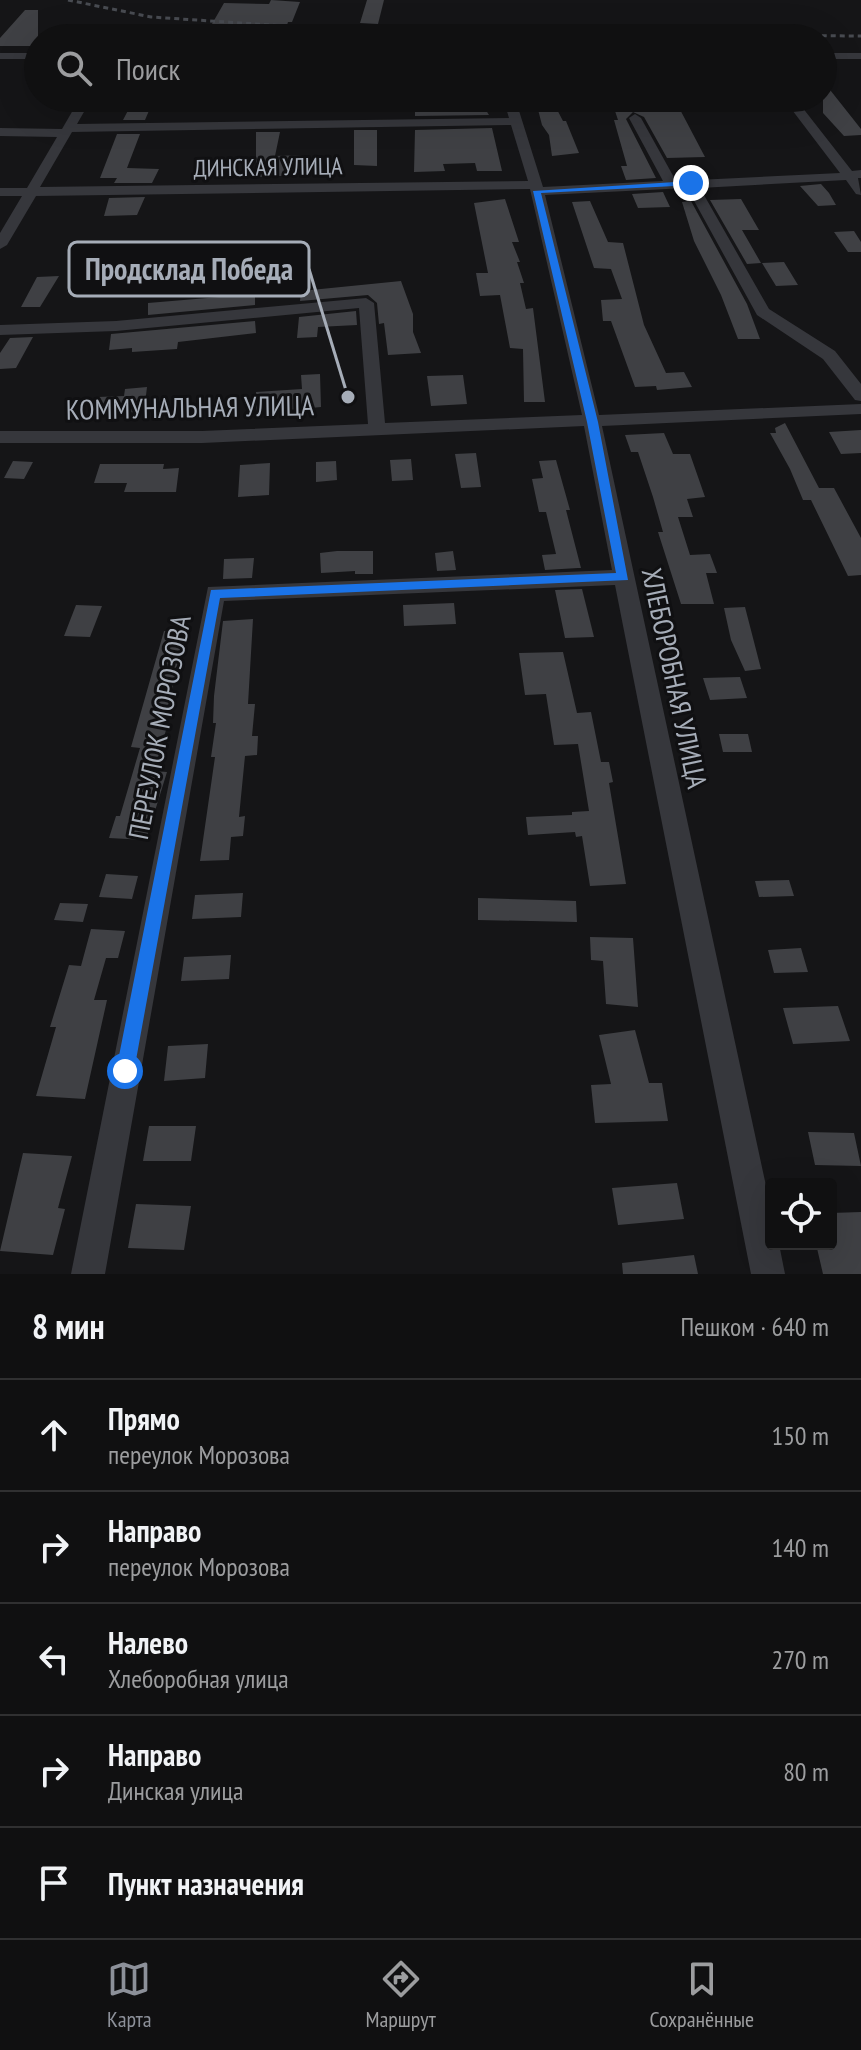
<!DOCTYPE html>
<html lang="ru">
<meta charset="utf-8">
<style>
:root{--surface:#101011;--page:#19191a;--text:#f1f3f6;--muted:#9c9d9f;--line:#303031;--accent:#8c9099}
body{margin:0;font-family:"PT Sans Narrow",sans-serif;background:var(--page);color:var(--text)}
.controls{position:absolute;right:24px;bottom:24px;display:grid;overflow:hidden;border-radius:8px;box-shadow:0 8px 32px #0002}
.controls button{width:72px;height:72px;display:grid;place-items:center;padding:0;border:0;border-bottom:2px solid var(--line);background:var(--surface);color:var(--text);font:40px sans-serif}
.stop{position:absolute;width:24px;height:24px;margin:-18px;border:6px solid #1a73e8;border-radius:50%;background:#fff}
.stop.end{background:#1a73e8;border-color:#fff;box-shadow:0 2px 8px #0008}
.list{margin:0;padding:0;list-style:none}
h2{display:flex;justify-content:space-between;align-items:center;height:104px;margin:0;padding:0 32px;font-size:34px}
h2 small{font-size:26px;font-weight:400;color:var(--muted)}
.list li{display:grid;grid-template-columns:52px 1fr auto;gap:24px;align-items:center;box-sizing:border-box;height:112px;padding:0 32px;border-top:2px solid var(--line)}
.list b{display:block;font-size:30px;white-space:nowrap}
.list p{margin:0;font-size:26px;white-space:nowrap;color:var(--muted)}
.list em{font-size:26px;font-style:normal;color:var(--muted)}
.icon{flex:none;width:44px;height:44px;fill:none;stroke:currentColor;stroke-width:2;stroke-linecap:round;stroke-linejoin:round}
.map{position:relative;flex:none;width:861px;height:1274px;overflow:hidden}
.search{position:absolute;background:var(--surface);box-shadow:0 8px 32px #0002;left:24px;right:24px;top:24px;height:88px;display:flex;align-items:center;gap:20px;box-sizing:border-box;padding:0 28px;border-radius:44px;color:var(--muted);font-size:30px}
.sheet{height:664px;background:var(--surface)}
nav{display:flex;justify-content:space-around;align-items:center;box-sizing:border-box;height:112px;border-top:2px solid var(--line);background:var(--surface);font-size:22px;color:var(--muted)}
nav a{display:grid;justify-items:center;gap:4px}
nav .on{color:var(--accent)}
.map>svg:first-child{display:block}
</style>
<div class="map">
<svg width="861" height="1274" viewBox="0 0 861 1274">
<rect width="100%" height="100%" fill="#151517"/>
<path fill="#3f4044" d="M271 0 300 2 292 22H288L283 38H204L224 3 269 4Z
M367 0H384L378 24 360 23Z
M25 10H38V46H0V38Z
M823 81 861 129V135L844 136 823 113Z
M535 98H551L563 121H566L579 153 552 156 549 135 542 125Z
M134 99H154L145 120H123Z
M675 100 705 157 667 158 644 117 633 112 626 119 656 178 626 180 621 166H627L614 120H618L612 102Z
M470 102 471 107H484L489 115 415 116V112L453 110 452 103Z
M492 128 502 171H477L475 163 443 164 445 171 414 172 415 130Z
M354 130H377V166L354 165Z
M256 132H280L275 156 304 155 303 175 256 177Z
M117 134H140L127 168 159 169 152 183H114L117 178H100Z
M821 184 829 193 836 205 818 206 800 186Z
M663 192 670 207 638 208 632 194Z
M145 197 137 215 104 216 109 198Z
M505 199 519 242H512L520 262H517L524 283H520L526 309 533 308 545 402H524L523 349 510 348 500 295 480 296 476 273H488L474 203Z
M741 199 759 230H742L761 263 747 264 710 200Z
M590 201 608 242 623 243 644 325 666 373 684 372 692 387 657 390 656 386 635 387 611 321H603L601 300 622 299 611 269 594 268 572 202Z
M691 201 747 304 760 339H738L721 295 694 241 682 202Z
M854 231 861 242V252H848L834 232Z
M784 262 798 285 776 286 762 263Z
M59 276 40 307H21L37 277Z
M401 281 413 314V332L421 353 388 355 384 323 379 324 377 303 368 295 300 301 301 291Z
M255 294V305L148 315V303Z
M356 311 357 325 318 327 317 337 297 338 299 317Z
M255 321 256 333 178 342 177 349 132 352V348L109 350 111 334Z
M33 337 16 368 0 369V353L10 338Z
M320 374 321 407 256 413V392L302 389 301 375Z
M463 375 467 404 431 406 427 376Z
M147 387 144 412 94 413 98 397 124 396 125 389Z
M785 423 819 488H834L861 538V575L848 576 811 500H803L790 469 770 433H776L775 428Z
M861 430V453L841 454 829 432Z
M664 433 673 454H690L705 497 687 499 693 517H678L690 555 710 554 717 573H706L714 604H681L658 532H663L653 497 638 452H631L625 435Z
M476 453 481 487 461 488 455 454Z
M411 459 413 480 392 481 390 460Z
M556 460 570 510H566L581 568H578L545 570 542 555 556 554 546 512H539L532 479 543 478 539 461Z
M13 461 33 462 24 479 4 478Z
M336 461 337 480 316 482V462Z
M270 463 269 495 238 497 240 465Z
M100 464H164L163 469 179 468 176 492H124L127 483H94Z
M337 551H373V574H355V571L321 573 320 553Z
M453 551 456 570 437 571 435 553Z
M254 558 252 578 223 579 224 559Z
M582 589 594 637 565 638 555 590Z
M454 603 456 624 404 626 403 605Z
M76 605 102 606 90 637 64 636Z
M745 607 761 669 745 671 731 640 724 608Z
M253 619 248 704H255L252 736H258L257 755 245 756 239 817 245 816 243 836 231 837 229 860 200 861 215 757H211L216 723H213L214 696 223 621Z
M164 631 186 632 162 730H166L154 771 167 772 146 840 109 838 116 816H120L140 748 131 747Z
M563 652 577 713 591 712 601 762H609L613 782 609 783 626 884 590 886 582 836 576 837 575 832 528 835 526 817 572 815V812L589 811 578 744 554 745 546 694 525 695 519 653Z
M740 677 747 698 710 700 703 678Z
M719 734H748L752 752H723Z
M106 874 138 876 132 899 99 897Z
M789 880 794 896 759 897 755 881Z
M243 893 241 917 192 919 195 895Z
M478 898 576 901 577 922 478 920Z
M60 903 88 904 83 922 54 920Z
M91 929 125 931 118 958H106L94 1000H107L85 1099 36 1096 56 1027H50L69 965 81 966Z
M590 937 633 938 638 1007 606 1004 603 961 591 960Z
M801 948 808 972 774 973 768 950Z
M231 955 229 979 181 981 184 957Z
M838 1006 850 1041 793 1044 783 1008Z
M635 1030 649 1083H662L668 1121 595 1123 591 1085 611 1084 599 1035Z
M208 1044 205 1078 164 1081 168 1046Z
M149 1126H196L191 1161H143Z
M808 1132 854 1133 861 1166 815 1165Z
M23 1153 72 1156 58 1208 65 1209 53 1255 0 1251Z
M677 1183 684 1219 618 1225 612 1188Z
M136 1204 191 1206 184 1250 128 1248Z
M861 1212V1274H823L816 1244H831V1213Z
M694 1255 698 1274H623L622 1263Z"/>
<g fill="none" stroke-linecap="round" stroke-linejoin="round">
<path fill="#36373c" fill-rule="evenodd" d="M0 53H38V59H0Z
M823 53H861V59H823Z
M80 98H92L77 124 509 118 503 98H515L543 187 663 181 629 118 635 114 641 118 676 181 840 173 783 98H795L852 171 861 170V178H858L861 195 856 194 846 180 700 188 769 309 835 351 861 384V401L855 400 823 359 757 315 687 188 545 195 599 415 861 404V414L602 426 771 1209V1244H779L785 1274H751L615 585 224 601 105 1274H71L208 587 612 570 584 426 202 443H0V431H202L368 424 359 308 116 331 0 335V325L116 321 366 298 374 303 385 423 582 415 530 189 36 196 7 245 0 249V233L22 196H0V188H27L57 137 0 136V128L62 129ZM511 125 528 181 40 187 72 132Z"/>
<path stroke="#484b51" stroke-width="3" stroke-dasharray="5 4" stroke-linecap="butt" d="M68 0 151 17 393 33 861 36"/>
</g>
<path fill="#1a73e8" d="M691 181 694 185 541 193 598 422 628 580 220 598 134 1071 131 1078 125 1080 118 1078 116 1071 211 590 616 573 587 422 533 191Z"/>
<g text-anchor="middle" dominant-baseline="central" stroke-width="6" stroke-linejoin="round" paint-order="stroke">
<g font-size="24" fill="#a6adb8" stroke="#101012">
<text transform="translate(268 167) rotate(-1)">ДИНСКАЯ УЛИЦА</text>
</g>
<g font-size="28" fill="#a6adb8" stroke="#101012">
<text transform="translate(190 407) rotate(-1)">КОММУНАЛЬНАЯ УЛИЦА</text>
<text transform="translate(675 678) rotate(78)">ХЛЕБОРОБНАЯ УЛИЦА</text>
<text transform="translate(159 727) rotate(-79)">ПЕРЕУЛОК МОРОЗОВА</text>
</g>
</g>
<path fill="none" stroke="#a6adb8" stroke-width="3" d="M348 397L309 269"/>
<circle fill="#a6adb8" stroke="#101012" stroke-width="3" cx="348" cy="397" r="8"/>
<rect fill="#101012" stroke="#a6adb8" stroke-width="3" x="69" y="242" width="240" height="54" rx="8"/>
<g font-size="30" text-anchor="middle" font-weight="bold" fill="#a6adb8">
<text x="189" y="280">Продсклад Победа</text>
</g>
</svg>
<div class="controls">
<button><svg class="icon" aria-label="locate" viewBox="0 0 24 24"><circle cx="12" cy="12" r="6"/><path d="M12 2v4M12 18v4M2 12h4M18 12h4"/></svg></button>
</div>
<div class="stop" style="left:125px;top:1071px"></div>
<div class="stop end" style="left:691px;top:183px"></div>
<div class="search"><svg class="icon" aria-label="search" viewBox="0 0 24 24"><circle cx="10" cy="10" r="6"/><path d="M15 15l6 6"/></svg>Поиск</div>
</div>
<section class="sheet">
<h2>8 мин<small>Пешком · 640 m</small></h2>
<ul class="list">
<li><svg class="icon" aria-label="ahead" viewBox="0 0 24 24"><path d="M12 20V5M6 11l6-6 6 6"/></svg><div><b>Прямо</b><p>переулок Морозова</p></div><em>150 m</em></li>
<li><svg class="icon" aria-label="right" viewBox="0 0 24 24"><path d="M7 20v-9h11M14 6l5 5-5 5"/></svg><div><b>Направо</b><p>переулок Морозова</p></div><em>140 m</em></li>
<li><svg class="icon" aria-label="left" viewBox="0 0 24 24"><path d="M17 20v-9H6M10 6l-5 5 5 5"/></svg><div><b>Налево</b><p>Хлеборобная улица</p></div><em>270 m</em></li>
<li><svg class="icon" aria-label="right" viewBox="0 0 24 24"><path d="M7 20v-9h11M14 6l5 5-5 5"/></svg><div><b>Направо</b><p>Динская улица</p></div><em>80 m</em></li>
<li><svg class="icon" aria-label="arrive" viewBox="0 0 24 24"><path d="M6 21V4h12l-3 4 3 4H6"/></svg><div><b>Пункт назначения</b></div></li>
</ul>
</section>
<nav>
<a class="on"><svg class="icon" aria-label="map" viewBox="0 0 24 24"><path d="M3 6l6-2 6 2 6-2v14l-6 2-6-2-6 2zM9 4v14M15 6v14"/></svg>Карта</a>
<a><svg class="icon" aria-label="directions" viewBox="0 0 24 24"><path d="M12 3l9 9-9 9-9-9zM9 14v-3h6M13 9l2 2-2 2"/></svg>Маршрут</a>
<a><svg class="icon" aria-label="saved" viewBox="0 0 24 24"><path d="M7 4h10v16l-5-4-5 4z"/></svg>Сохранённые</a>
</nav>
